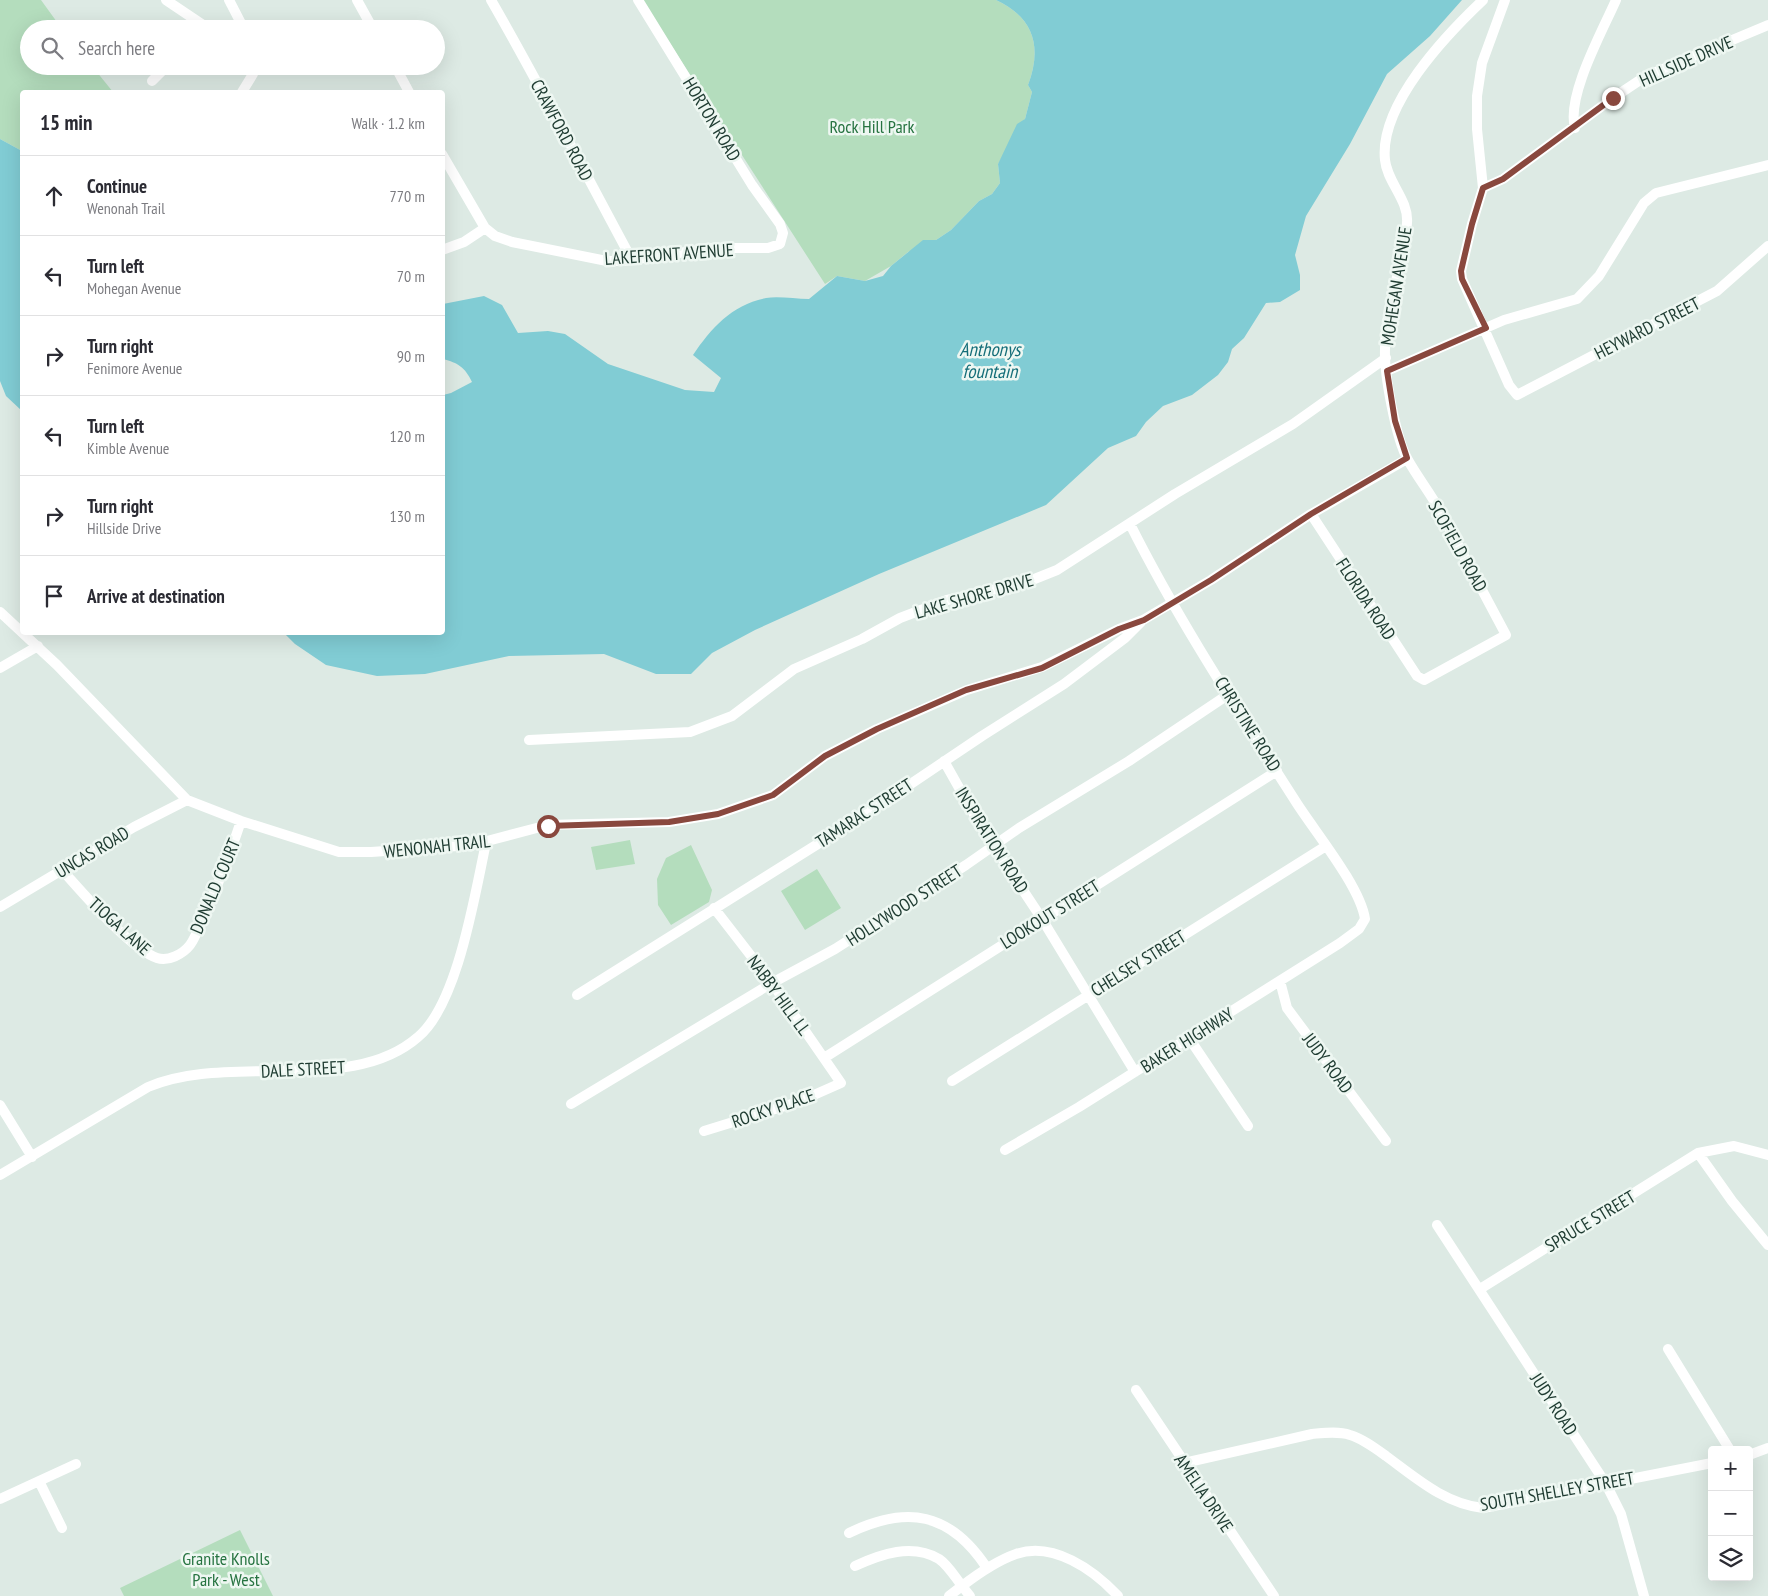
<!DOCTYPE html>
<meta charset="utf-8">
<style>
:root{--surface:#fff;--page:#f7f7f7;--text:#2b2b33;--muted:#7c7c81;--line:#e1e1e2}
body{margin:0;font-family:"PT Sans Narrow",sans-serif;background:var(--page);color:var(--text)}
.controls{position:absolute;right:15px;bottom:15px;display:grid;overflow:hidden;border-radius:5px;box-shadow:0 5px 20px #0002}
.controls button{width:45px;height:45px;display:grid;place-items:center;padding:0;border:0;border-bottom:1px solid var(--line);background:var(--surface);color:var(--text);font:25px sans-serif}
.stop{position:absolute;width:15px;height:15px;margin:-11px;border:4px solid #89483e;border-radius:50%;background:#fff}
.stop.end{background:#89483e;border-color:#fff;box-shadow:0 1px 5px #0008}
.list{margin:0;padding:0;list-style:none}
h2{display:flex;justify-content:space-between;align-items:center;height:65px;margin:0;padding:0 20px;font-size:21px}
h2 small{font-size:16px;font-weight:400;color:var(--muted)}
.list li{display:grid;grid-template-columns:32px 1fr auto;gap:15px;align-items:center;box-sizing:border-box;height:80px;padding:0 20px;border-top:1px solid var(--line)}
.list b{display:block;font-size:19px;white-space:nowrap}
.list p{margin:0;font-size:16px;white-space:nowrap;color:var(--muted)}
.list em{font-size:16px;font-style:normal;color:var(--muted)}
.icon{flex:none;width:28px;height:28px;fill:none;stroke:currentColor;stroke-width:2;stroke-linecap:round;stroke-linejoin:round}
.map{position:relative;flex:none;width:1768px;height:1596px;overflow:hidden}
.search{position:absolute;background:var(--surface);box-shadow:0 5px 20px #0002;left:20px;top:20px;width:425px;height:55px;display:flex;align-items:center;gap:12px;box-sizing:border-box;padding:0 18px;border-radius:28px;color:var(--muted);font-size:19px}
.panel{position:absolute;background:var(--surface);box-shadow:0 5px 20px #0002;left:20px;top:90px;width:425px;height:545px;border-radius:5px}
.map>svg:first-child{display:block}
</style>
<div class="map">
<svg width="1768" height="1596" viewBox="0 0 1768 1596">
<rect width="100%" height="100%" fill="#ddeae4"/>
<path fill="#b4ddbd" d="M0 0H41L62 29H29V66H92L113 92H22V151L0 139Z
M642 0H996C1035 18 1042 48 1028 85L1032 92 1025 119 998 164 1000 183 992 194 979 201 951 230 936 240 908 252 891 266 865 281 837 276 825 284Z
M630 840 635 864 596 870 591 847Z
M691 845 712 890 709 902 671 925 658 905 657 879 666 858Z
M817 869 841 908 805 930 781 891Z
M240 1530 273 1596H124L120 1588Z"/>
<path fill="#81ccd4" d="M996 0H1462L1430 36 1387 74 1350 144 1306 216 1295 255 1300 275V290L1280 302 1266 303 1244 338 1232 349 1228 362 1218 375 1192 395 1163 406 1146 422 1136 436 1108 448 1046 505 879 574 755 630 712 653 691 674H656L604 654 509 656 425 674 377 676 326 665 295 644 284 633 442 632 443 395 451 393 472 382C465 367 458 363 443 359V304L484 296 502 305 518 333 548 331 565 334 608 364 685 390 714 392 721 378 693 355C711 328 733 304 766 298 779 296 795 299 809 299L837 276 865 281 883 276 891 266 923 240H936L951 230 979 201 992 194 1000 183 998 164 1017 124 1025 119 1032 92 1028 85C1042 48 1035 18 996 0Z
M0 139 22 151V411L6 396 0 381Z"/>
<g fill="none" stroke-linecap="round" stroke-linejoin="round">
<path stroke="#fff" stroke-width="10" d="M166 0 209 29
M229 0 244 29
M357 0 373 29
M491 0C540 85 585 173 632 260
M1505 0 1482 63 1477 96V129L1483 188 1472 224 1461 271 1462 279 1509 385 1517 395 1717 291 1768 246
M395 66 409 92
M152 81 167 66
M242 92 253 74 254 66
M1575 128C1566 96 1603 30 1616 0
M442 154 485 228 495 236 512 242 607 261H623L714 248H768L780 244 783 233 780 224 752 185 638 0
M1483 188 1503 179 1613 98 1646 76 1768 25
M442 250 464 242 485 228
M1387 371 1504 320 1577 299 1599 276 1644 203 1656 193 1768 165
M1311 514 1417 676 1424 680 1506 635C1484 594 1462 553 1440 511 1431 494 1418 478 1408 460 1396 439 1384 374 1385 349 1385 306 1404 265 1407 223 1409 200 1387 182 1385 160 1379 105 1446 35 1483 0
M0 612 57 665 187 800 241 821 339 852H371L472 845 548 825 669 822 718 814 773 795 825 756 877 729 967 690 1042 667 1119 629 1143 620 1211 580 1311 514 1407 459
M0 668 38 646
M529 740 690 732 732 716 794 669 862 639 900 618 947 600 1027 582 1057 570 1175 494 1293 424 1386 358
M944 761 980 825 1042 919 1135 1072
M62 870C82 892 130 949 157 958 168 962 183 954 190 945 196 937 199 926 203 917 218 886 230 854 241 821
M0 907 134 827 187 800
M1280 981 1287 1008 1386 1141
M577 995 872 810 982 736 1064 684 1125 638 1141 622
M1189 1038 1248 1126
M824 1058 1277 771
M952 1081 1326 846
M571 1104 772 983 835 949 966 865 1019 828 1129 761 1229 694
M0 1105 32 1157
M704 1131 798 1102 841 1083 772 983 714 908
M1005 1150 1079 1107 1340 943 1359 929 1365 919C1360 886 1315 832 1296 802 1238 711 1178 620 1130 524
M1698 1153 1732 1201 1768 1245
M0 1175 148 1087C186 1071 229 1072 270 1071 320 1070 378 1072 418 1037 458 1004 475 893 486 843
M1437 1225 1606 1484 1621 1514 1644 1596
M1480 1289 1698 1153 1734 1146 1768 1155
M1668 1349 1730 1450
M1136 1390 1274 1596
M1749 1455 1768 1448
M1184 1463 1312 1434C1324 1433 1338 1431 1350 1435 1363 1439 1375 1448 1386 1456 1416 1478 1445 1504 1483 1508L1712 1463
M39 1481 62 1528
M0 1499 76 1464
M849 1533C907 1505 950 1512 987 1568
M855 1566C881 1554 912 1543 939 1559 948 1565 955 1577 962 1586 979 1573 996 1561 1016 1554 1053 1541 1094 1570 1118 1596
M949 1596 962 1586 970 1596"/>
</g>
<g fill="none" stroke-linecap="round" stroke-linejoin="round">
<path stroke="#89483e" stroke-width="6" d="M548 826 669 822 718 814 773 795 825 756 877 729 966 690 1042 668 1119 629 1144 620 1211 580 1311 514 1407 458 1395 421 1387 371 1486 328 1462 279 1461 271 1472 224 1483 188 1503 179 1613 98"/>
</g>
<g text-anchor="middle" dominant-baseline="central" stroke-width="5" stroke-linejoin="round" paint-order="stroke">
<g font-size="18" fill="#1e3b31" stroke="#eef7f2">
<text transform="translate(1686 61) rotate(-24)">HILLSIDE DRIVE</text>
<text transform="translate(712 119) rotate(59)">HORTON ROAD</text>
<text transform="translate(562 130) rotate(62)">CRAWFORD ROAD</text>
<text transform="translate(669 254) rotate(-4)">LAKEFRONT AVENUE</text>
<text transform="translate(1396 286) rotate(-81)">MOHEGAN AVENUE</text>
<text transform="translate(1647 328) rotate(-27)">HEYWARD STREET</text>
<text transform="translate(1458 546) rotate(61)">SCOFIELD ROAD</text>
<text transform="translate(974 596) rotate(-16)">LAKE SHORE DRIVE</text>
<text transform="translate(1366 599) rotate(57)">FLORIDA ROAD</text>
<text transform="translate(1248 724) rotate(58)">CHRISTINE ROAD</text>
<text transform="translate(864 813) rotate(-33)">TAMARAC STREET</text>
<text transform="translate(992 840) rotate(58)">INSPIRATION ROAD</text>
<text transform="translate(437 846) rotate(-6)">WENONAH TRAIL</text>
<text transform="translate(92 852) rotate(-31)">UNCAS ROAD</text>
<text transform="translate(215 886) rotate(-67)">DONALD COURT</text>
<text transform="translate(904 905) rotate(-33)">HOLLYWOOD STREET</text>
<text transform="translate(1050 914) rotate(-32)">LOOKOUT STREET</text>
<text transform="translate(120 926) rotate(42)">TIOGA LANE</text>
<text transform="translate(1138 963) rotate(-32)">CHELSEY STREET</text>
<text transform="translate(779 995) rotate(54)">NABBY HILL LL</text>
<text transform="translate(1187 1040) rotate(-32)">BAKER HIGHWAY</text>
<text transform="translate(1328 1063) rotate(53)">JUDY ROAD</text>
<text transform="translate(303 1069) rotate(-3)">DALE STREET</text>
<text transform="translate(773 1108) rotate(-19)">ROCKY PLACE</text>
<text transform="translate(1590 1221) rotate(-31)">SPRUCE STREET</text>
<text transform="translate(1554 1404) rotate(57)">JUDY ROAD</text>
<text transform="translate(1557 1491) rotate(-10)">SOUTH SHELLEY STREET</text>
<text transform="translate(1204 1493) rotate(56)">AMELIA DRIVE</text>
</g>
<g font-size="18" fill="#267340" stroke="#eef7f2">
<text x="872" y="126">Rock Hill Park</text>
<text x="226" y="1558">Granite Knolls<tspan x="226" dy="21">Park - West</tspan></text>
</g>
<g font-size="19" font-style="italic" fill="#156e79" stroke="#eef7f2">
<text x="990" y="349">Anthonys<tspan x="990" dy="22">fountain</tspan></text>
</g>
</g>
</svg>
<div class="controls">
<button>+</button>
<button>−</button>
<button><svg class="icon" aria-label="layers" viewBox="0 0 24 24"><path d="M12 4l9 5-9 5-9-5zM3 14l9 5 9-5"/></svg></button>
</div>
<div class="stop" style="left:548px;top:826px"></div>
<div class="stop end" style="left:1613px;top:98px"></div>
<div class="search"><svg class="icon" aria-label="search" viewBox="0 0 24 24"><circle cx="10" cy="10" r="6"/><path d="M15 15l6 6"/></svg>Search here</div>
<section class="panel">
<h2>15 min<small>Walk · 1.2 km</small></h2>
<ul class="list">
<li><svg class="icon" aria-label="ahead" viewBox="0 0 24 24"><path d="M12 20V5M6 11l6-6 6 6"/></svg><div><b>Continue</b><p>Wenonah Trail</p></div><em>770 m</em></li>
<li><svg class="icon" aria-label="left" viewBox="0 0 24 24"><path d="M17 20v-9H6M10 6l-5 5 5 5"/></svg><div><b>Turn left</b><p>Mohegan Avenue</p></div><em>70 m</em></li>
<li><svg class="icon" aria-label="right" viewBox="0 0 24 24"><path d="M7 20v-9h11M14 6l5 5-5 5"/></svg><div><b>Turn right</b><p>Fenimore Avenue</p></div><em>90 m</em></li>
<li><svg class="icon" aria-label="left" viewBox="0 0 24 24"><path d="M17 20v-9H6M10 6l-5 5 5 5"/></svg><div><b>Turn left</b><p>Kimble Avenue</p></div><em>120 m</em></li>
<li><svg class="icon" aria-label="right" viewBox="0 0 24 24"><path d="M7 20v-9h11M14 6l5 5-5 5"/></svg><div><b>Turn right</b><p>Hillside Drive</p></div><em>130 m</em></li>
<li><svg class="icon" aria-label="arrive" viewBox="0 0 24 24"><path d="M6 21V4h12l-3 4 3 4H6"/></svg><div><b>Arrive at destination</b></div></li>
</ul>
</section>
</div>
